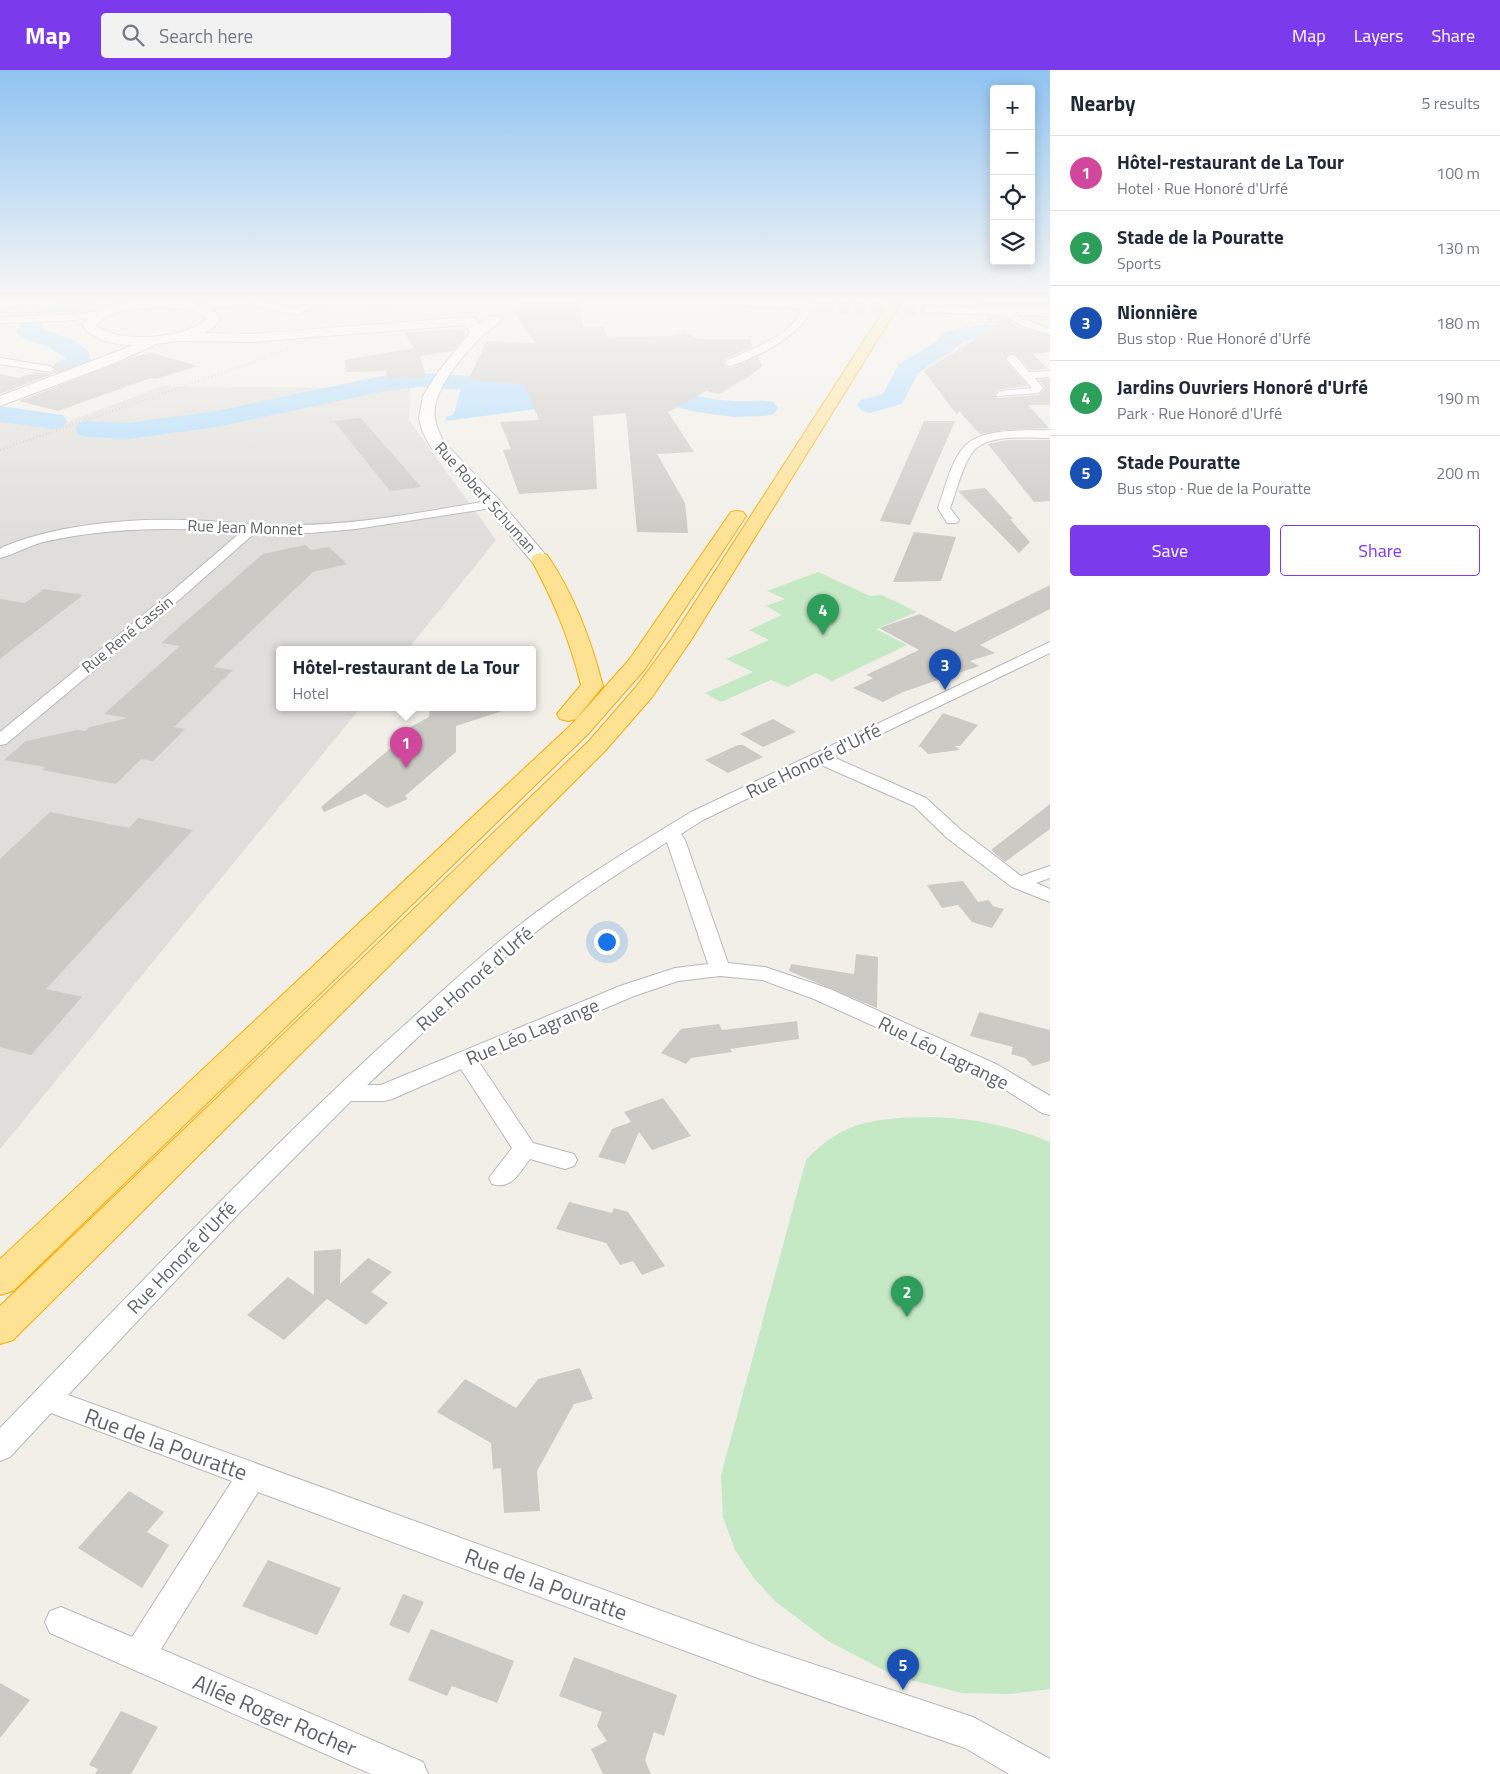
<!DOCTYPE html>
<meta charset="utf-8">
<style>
:root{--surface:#fff;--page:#f2f2f3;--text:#1f2937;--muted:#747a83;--line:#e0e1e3;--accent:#7c3aed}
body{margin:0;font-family:"Titillium Web",sans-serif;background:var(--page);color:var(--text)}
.controls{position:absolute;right:15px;top:15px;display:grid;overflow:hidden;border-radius:5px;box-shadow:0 2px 12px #0003}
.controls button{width:45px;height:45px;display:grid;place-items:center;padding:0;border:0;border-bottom:1px solid var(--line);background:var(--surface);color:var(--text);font:25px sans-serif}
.you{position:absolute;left:606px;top:871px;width:18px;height:18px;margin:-12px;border:4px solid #fff;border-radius:50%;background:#1a73e8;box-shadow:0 0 0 8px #1a73e833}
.badge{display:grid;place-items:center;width:32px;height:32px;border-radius:50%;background:var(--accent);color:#fff;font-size:16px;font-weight:700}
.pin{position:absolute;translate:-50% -41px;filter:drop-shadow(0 1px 2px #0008)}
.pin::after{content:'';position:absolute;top:26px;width:18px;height:15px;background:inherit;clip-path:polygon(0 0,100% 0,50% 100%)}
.popup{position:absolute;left:276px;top:576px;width:260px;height:65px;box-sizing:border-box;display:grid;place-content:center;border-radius:5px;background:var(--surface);filter:drop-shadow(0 1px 4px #0005);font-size:16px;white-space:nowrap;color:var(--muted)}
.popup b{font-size:19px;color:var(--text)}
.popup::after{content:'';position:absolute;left:50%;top:100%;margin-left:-10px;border:10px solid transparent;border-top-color:var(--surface)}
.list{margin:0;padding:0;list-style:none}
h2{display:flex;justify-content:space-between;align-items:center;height:65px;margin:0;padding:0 20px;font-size:21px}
h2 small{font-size:16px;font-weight:400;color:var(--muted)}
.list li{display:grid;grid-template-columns:32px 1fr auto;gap:15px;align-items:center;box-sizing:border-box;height:75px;padding:0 20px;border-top:1px solid var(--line)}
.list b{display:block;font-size:19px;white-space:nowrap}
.list p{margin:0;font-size:16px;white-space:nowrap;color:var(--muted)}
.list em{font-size:16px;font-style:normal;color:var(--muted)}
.actions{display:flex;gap:10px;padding:15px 20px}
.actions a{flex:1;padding:11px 0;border:1px solid var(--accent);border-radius:5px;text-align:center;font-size:18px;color:var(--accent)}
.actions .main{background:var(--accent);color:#fff}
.icon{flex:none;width:28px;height:28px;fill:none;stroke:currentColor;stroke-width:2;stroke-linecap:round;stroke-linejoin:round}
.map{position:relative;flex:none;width:1050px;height:1704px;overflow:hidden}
header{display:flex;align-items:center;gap:30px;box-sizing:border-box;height:70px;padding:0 25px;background:var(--accent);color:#fff}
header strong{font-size:24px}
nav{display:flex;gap:28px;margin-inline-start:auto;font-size:18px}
.search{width:350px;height:45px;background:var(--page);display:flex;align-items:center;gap:12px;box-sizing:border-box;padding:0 18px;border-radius:5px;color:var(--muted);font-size:19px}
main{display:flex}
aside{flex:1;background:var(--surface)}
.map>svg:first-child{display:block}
</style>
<header>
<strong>Map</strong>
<div class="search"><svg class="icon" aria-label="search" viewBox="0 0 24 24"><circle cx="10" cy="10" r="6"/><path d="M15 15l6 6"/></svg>Search here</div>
<nav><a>Map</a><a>Layers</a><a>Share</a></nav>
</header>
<main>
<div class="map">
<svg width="1050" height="1704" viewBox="0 0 1050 1704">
<rect width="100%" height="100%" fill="#f1efe8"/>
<path fill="#e0deda" d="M163 316 410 319 409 350 496 470 408 579H280V637H361L0 1079V342L67 352Z"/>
<path fill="#c5e8c5" d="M818 502 870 526 882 525 917 542 876 559 907 575 832 611 816 603 787 617 771 610 721 632 705 623 753 602 726 589 769 570 749 560 782 545 766 536 785 529 767 521Z
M931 1047C973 1048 1012 1056 1050 1072V1619L1010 1624 962 1623 895 1606 828 1571 776 1532 753 1507 735 1480 723 1447 721 1405 806 1090C844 1049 879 1048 931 1047Z"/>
<path fill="#aadaff" d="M465 313 622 322 559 336 446 351V347L454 344 460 322Z"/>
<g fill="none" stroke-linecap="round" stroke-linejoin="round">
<path fill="#aadaff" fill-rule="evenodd" d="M62 232H93L90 237C76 242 56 254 42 250L44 254 41 258C56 264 78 269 88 282 100 297 68 306 56 303L53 298 56 293 66 288 50 278 19 266 16 261C22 252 27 246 38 249L36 245 39 240Z
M976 255H997L1050 264V278L997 269H976L962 272 951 282 918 303 902 334 870 343 861 340 857 335 861 330 883 324 899 294 935 272 946 262Z
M419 303 663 318C686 324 708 329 732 331 746 332 760 329 774 332L778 338 774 344 765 346 733 347 697 342 663 334 622 330 419 317 381 322 216 357 129 369 88 367 79 365 75 359 79 353 88 351 129 353 216 341 381 306Z
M0 336 63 345 67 351 63 357 54 359 0 352Z"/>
</g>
<path fill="#cccac5" d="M520 232H577L584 257H603L607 267 669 266 684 263 699 269H750L753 277 725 289 723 294 731 298 758 287 762 296 750 306 719 324 706 321 668 342 694 382 657 384 685 433 688 463 637 462 626 343 593 346 597 419 519 424 503 380 511 379 500 352 539 350 524 314 468 310 487 271 535 273 512 239H523Z
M979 232H1050V238L981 236Z
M986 246 1002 247 1019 257 1050 267V282L1033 284 1048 299 1030 300 1017 285 1008 284 1006 291 1028 316 1001 319 994 323 997 328 1039 325 1045 318 1039 310 1050 309V335H1028L1049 358 1004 360 980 364 959 341 957 345 924 301 1001 253 989 252Z
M464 259V268L453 281 420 286 426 307 387 309 386 301 346 302 345 290 414 278 404 262Z
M152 283 198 296 156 309 151 308 58 341 19 331 136 286Z
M57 294 74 296 0 324V304L18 308 36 302 50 304 57 300 53 295Z
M361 348 421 417 390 421 334 351Z
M924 351H955L910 455 880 451Z
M1008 370H1050V431L1034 432 988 374Z
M985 418 1013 449H1010L1030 472 1019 483 958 421Z
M914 462 956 467 941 511 893 512Z
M305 475 311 480 329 477 347 494 313 502 213 597 233 600 174 657 185 659 153 691 141 689 116 714 42 700 45 697 4 690 26 671 77 660 85 661 90 657 128 648 104 644 180 576 161 573 263 484Z
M1050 515V539L980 575 995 583 970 591 979 596 903 622 883 632 853 618 873 608 866 605 919 580 879 558 920 544 955 562Z
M44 519 83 525 0 589V529L25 533Z
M430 637H501L502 641 456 656V682L405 726 408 729 387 738 365 724 324 742 321 737 398 672 396 671 399 669 392 667 429 647Z
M943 643 978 655 960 676H955L960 680 928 684 921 677H918Z
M773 649 796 662 763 677 740 664Z
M738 675H743L763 687 728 703 705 690Z
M1050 734V759L1005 792 991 780Z
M50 742 129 758 138 748 193 760 46 919 82 927 31 985 0 977V789Z
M963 811 978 832 989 830 993 836 1004 839 992 858 972 852 958 835 942 838 927 815Z
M856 884 878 887 877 938 789 901 791 894 854 904Z
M979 942 1050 960V991L1033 996 1025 988 1011 984 1013 977 970 966Z
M797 951 799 969 730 979 732 982 691 988 686 994 661 983 681 959 719 954 722 960Z
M663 1028 691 1066 652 1080 639 1062 625 1094 598 1087 612 1059 631 1052 624 1042Z
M569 1132 612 1143 614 1138 628 1142 665 1196 642 1205 633 1191 620 1195 606 1173 556 1159Z
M341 1179 340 1214 368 1188 392 1202 371 1222 388 1233 366 1255 327 1229 284 1270 247 1245 288 1207 314 1225V1181Z
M580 1298 593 1329 574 1334 537 1401 540 1441 504 1443 501 1398 493 1399 491 1373 437 1342 465 1309 516 1338 538 1309Z
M129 1421 164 1442 147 1462 169 1475 142 1518 78 1478Z
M268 1490 341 1518 317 1565 242 1536Z
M403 1524 424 1532 409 1563 389 1555Z
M431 1559 514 1591 497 1633 452 1616 447 1626 408 1610Z
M574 1587 677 1625 664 1666 654 1662 645 1690 651 1704H603L591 1679 607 1671 597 1656 602 1642 559 1626Z
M0 1613 30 1630 0 1668Z
M121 1641 158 1657 131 1704H95L98 1699 89 1695Z"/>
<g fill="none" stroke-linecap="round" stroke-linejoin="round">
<path stroke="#ccccc8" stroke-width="11" stroke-dasharray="11 5.5" stroke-linecap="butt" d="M822 237 928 240"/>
<g stroke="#b5b8bc" stroke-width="2">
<path id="street" d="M7 232H25L23 234 0 239V233Z
M218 232H246L241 235 196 240 191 237 196 234Z
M249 232H262L296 239 313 232H325L297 245 261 238Z
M721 232C737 231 818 230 827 237L822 240 810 239C806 263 752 290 730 296L725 293 726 291C748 280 795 265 801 239L726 235Z
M928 237 1050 240V246L1015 245 1050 259V265L1020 255 1003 245 925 242 923 240Z
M102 241 105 242V246L64 251 0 253V247L64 245Z
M1012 285 1016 286 1029 302 1050 301V307L1035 308 1043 318 1039 323 997 326 996 324 1001 321 1032 318 1007 290 1008 286Z
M0 288 50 296 55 299 50 302 0 294Z
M1050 360V368C1028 368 986 363 972 383 961 399 957 420 950 438L959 450 957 453H947L938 438C945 419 950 393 964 377 981 357 1026 361 1050 360Z
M493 430 498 431 499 434 498 437 356 459 310 463 256 462 180 529 6 674 0 675V662L170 523 241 462C174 457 109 457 43 472 28 476 15 484 0 488V479L3 477C55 455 128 448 185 450 221 451 258 456 294 455 361 455 428 441 493 430Z
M1050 572V583L833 687 926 728 961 760 1021 806 1050 796V808L1036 813 1050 819V832L1012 817 947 768 914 736 819 694 703 750 681 764 685 770 728 893 765 897 830 919 998 995 1050 1026V1045L1042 1043 982 1005 814 929 762 910 720 906 678 911 634 926 479 992 533 1073 574 1084 577 1090 574 1096 565 1099 530 1089C519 1103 512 1120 492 1114L489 1108 512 1078 461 999 392 1029 384 1031H351L242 1140 68 1325 761 1577 973 1647 1050 1689V1704H1009L965 1678 761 1609 258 1422 161 1579 423 1692 428 1704H371L50 1563 45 1552 50 1541 61 1537 132 1567 232 1411 51 1343 10 1387 0 1391V1358C124 1230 247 1100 379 978 423 939 466 898 512 861 568 816 630 779 691 742ZM667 772 708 894 675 898 620 916 381 1015H367C420 966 471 915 527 869 571 833 619 803 667 772Z"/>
</g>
<g stroke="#b6babf" stroke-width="2">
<path id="secondary" d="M137 232C164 232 203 224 221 249L211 260 204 263 251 264 470 247 475 248 479 254 490 246H500L502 249 500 252C477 267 438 310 435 338 433 350 438 360 443 371L499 430 549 489 547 493 540 495 533 493 487 438 430 376 422 360 419 348 423 326 438 302 470 263 466 255 251 272 179 271 156 274 115 293 0 336V326L134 275C115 275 94 271 82 255 95 237 116 234 137 232ZM159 238 194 240 207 249C188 268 117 275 96 255 111 238 138 239 159 238Z"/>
</g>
<g stroke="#f9ab00" stroke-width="2">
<path id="highway" d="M889 232H901L691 570 652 627 605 681 13 1270 0 1274V1236L589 671 636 617 672 568Z
M737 441 743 442 746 446 645 599 588 664 13 1221 0 1225V1189L572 654 629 590 731 442Z
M540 483 547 485C574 524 591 570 603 616L576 649 568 651 560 649 557 644 581 615C569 567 554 532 531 489L533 485Z"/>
</g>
<use href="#street" fill="#fff" fill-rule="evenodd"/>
<use href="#secondary" fill="#fff" fill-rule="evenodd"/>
<use href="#highway" fill="#fde293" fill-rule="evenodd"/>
<path stroke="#b6b7b8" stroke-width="2" stroke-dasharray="0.5 3" stroke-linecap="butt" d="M0 380 251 293 398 232"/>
</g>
<linearGradient id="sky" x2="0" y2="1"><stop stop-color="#8fc3f1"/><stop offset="0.49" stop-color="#f9f8f5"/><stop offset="1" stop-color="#f9f8f5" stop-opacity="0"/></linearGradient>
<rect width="1050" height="470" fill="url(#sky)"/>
<g text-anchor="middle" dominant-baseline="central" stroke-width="5" stroke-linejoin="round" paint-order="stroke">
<g font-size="16" fill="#5f6368" stroke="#fff">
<text transform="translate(486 427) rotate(48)">Rue Robert Schuman</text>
<text transform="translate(245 457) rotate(2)">Rue Jean Monnet</text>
<text transform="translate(127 564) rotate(-39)">Rue René Cassin</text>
</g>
<g font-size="19" fill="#5f6368" stroke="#fff">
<text transform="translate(813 690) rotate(-26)">Rue Honoré d'Urfé</text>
<text transform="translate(474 908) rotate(-41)">Rue Honoré d'Urfé</text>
<text transform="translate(532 961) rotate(-23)">Rue Léo Lagrange</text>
<text transform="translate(944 982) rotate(26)">Rue Léo Lagrange</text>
<text transform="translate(181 1187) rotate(-46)">Rue Honoré d'Urfé</text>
</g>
<g font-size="22" fill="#5f6368" stroke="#fff">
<text transform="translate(166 1374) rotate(20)">Rue de la Pouratte</text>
<text transform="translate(546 1514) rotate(20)">Rue de la Pouratte</text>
<text transform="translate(275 1645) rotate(23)">Allée Roger Rocher</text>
</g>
</g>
</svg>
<div class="controls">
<button>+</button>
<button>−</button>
<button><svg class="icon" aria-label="locate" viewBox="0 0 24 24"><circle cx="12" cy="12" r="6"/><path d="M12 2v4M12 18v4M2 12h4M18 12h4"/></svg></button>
<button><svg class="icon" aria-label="layers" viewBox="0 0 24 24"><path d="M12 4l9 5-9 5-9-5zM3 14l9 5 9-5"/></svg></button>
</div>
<div class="you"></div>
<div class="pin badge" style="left:406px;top:698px;background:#d1479c">1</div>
<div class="popup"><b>Hôtel-restaurant de La Tour</b>Hotel</div>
<div class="pin badge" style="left:907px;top:1247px;background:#2e9e5b">2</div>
<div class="pin badge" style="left:945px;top:620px;background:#1a4fb4">3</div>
<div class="pin badge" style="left:823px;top:565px;background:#2e9e5b">4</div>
<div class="pin badge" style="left:903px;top:1620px;background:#1a4fb4">5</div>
</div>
<aside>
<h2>Nearby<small>5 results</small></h2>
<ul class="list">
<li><span class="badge" style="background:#d1479c">1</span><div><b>Hôtel-restaurant de La Tour</b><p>Hotel · Rue Honoré d'Urfé</p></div><em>100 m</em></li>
<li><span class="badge" style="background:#2e9e5b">2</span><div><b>Stade de la Pouratte</b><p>Sports</p></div><em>130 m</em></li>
<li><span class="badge" style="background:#1a4fb4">3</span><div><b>Nionnière</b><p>Bus stop · Rue Honoré d'Urfé</p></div><em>180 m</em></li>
<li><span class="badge" style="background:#2e9e5b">4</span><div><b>Jardins Ouvriers Honoré d'Urfé</b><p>Park · Rue Honoré d'Urfé</p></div><em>190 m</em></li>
<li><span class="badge" style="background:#1a4fb4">5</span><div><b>Stade Pouratte</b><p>Bus stop · Rue de la Pouratte</p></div><em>200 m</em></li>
</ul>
<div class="actions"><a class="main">Save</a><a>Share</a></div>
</aside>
</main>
